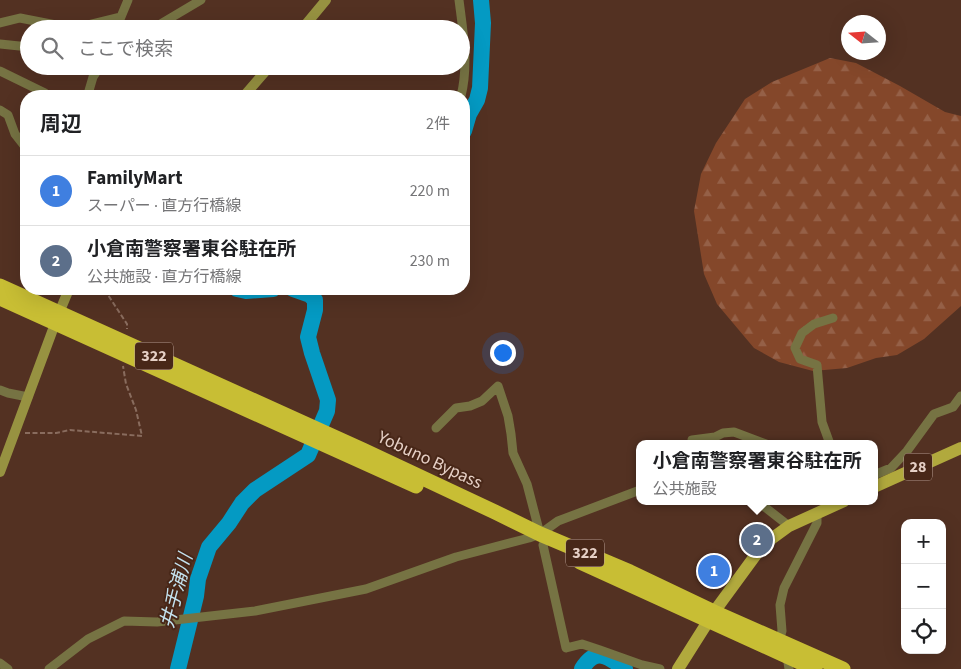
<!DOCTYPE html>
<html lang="ja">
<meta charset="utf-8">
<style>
:root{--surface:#fff;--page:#f6f6f6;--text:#202124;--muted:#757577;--line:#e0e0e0;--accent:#db2777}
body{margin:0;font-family:"Source Sans 3","Noto Sans JP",sans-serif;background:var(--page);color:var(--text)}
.controls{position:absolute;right:15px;bottom:15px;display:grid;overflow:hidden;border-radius:10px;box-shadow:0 5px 20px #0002}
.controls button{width:45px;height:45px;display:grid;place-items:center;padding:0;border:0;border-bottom:1px solid var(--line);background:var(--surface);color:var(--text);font:25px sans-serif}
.compass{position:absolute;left:841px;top:15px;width:45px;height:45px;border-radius:50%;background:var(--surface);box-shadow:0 5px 20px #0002;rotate:287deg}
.you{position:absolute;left:502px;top:352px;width:18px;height:18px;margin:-12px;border:4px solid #fff;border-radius:50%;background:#1a73e8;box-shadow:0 0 0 8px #1a73e833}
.badge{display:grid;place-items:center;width:32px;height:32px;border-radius:50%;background:var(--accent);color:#fff;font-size:16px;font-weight:700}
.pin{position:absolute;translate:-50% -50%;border:2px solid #fff;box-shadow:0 1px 5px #0006}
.popup{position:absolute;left:636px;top:440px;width:242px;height:65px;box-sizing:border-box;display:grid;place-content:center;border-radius:10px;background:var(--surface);filter:drop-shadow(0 1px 4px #0005);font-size:16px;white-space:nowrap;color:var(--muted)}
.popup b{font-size:19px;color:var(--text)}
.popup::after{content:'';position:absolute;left:50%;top:100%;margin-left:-10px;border:10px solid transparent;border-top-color:var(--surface)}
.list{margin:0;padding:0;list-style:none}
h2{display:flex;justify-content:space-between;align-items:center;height:65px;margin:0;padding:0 20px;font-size:21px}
h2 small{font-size:16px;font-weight:400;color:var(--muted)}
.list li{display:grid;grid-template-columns:32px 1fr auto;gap:15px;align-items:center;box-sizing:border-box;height:70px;padding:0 20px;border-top:1px solid var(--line)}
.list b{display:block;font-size:19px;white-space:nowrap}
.list p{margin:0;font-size:16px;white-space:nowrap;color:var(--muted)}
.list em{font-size:16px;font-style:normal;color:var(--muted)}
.icon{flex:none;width:28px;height:28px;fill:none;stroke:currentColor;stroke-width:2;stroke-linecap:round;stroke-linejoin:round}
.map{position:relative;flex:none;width:961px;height:669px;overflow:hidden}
.search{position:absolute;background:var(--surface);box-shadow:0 5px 20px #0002;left:20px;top:20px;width:450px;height:55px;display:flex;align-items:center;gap:12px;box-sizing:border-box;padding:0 18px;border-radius:28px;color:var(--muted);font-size:19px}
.panel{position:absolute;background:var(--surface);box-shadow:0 5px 20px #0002;left:20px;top:90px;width:450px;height:205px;border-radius:20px}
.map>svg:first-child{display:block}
</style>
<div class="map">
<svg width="961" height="669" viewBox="0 0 961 669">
<defs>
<pattern id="forest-firs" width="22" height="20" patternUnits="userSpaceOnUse" patternTransform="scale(1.25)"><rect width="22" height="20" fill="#84472a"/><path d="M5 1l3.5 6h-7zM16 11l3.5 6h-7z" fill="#956047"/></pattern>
</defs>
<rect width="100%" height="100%" fill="#533122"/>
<path fill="url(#forest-firs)" d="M830 58 856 63 900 86 945 112 961 116V306L924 339 897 355 876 358 847 368 813 371 779 362 754 348 717 304 704 274 694 211 701 174 716 143 745 99 772 82Z"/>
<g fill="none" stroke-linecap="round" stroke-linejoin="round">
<path stroke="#049ac3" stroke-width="16" d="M464 131 469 114 477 100 480 88 483 23 481 0
M237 289 246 291 273 289
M178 669 196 596 198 579 209 547 229 523 242 503 255 490 308 455 327 411 328 400 312 353 308 337 315 310V300L310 295 293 289
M582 669C596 646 609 657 625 669"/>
<path stroke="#896c5e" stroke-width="2" stroke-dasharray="5 2.5" stroke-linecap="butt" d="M106 289 108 295 127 324V329
M25 433H56L70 430 142 436 136 410 126 384 123 366"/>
<path stroke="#767343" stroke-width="9" d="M459 0C463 32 469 64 461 96
M0 23 20 18 61 26 79 27 120 17
M117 29 118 24 128 0
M152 29 201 0
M0 44 29 47
M0 71 45 93 47 96
M89 96 88 94 93 77 100 66
M0 110 8 115 15 134 26 148
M0 390 8 393 28 397
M436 428 456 408 470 406 482 401 498 386 508 416 511 434 513 453 527 484 540 534
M692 444V440L715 437 723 433 734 432 766 444
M830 444 822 422 817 365 800 359 795 348 802 333 814 324 833 318
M874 475 891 468 907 451 934 414 953 407 961 396
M757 501 789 526
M543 545 566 648 582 644 600 650 642 665 660 669
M779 641 782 631 780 605 784 588 817 523V513
M787 656 789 669
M0 663 8 669
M49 669 88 639 124 621 157 622 255 611 366 589 456 557 529 538 540 534 558 521 640 490"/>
<path stroke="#979241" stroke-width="10" d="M302 29 326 0
M244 96 270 66
M0 472 59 313 69 289"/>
<path stroke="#b1a93d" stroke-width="12" d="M874 487 961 448
M678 669 714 612 763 545 789 526 844 501"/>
<path stroke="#c8be34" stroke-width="15" d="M0 286 363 450 495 512 540 534 630 572 714 612 843 669
M0 298 416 486
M580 562 815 669"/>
</g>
<g text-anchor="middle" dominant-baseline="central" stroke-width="4" stroke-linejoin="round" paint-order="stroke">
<g fill="#482718" stroke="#b79d92" stroke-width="1">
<rect x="135" y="342.5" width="38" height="27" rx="4"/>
<rect x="904" y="453.5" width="28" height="27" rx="4"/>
<rect x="566" y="539.5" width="38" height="27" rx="4"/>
</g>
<g font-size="16" font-weight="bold" fill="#e6d0c6">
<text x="154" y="356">322</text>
<text x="918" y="467">28</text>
<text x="585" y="553">322</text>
</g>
<g font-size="18" fill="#e6d0c6" stroke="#482718">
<text transform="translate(430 460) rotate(25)">Yobuno Bypass</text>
</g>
<g font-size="19" font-style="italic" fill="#c4e2ef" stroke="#482718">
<text transform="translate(177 591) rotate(-75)">井手浦川</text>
</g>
</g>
</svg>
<div class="controls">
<button>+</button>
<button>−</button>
<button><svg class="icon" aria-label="locate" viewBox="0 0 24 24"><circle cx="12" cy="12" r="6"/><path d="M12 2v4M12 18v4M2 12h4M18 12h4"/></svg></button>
</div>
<svg class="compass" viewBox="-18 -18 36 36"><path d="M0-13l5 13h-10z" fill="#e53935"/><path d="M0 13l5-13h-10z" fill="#757577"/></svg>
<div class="you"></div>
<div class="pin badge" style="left:714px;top:571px;background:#3f7fe0">1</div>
<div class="pin badge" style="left:757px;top:540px;background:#5c6f8a">2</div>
<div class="popup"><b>小倉南警察署東谷駐在所</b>公共施設</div>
<div class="search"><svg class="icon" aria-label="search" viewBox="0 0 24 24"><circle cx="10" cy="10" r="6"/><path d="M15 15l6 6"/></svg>ここで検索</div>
<section class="panel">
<h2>周辺<small>2件</small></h2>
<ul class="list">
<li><span class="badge" style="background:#3f7fe0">1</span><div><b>FamilyMart</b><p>スーパー · 直方行橋線</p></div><em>220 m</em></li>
<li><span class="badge" style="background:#5c6f8a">2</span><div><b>小倉南警察署東谷駐在所</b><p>公共施設 · 直方行橋線</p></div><em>230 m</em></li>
</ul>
</section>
</div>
